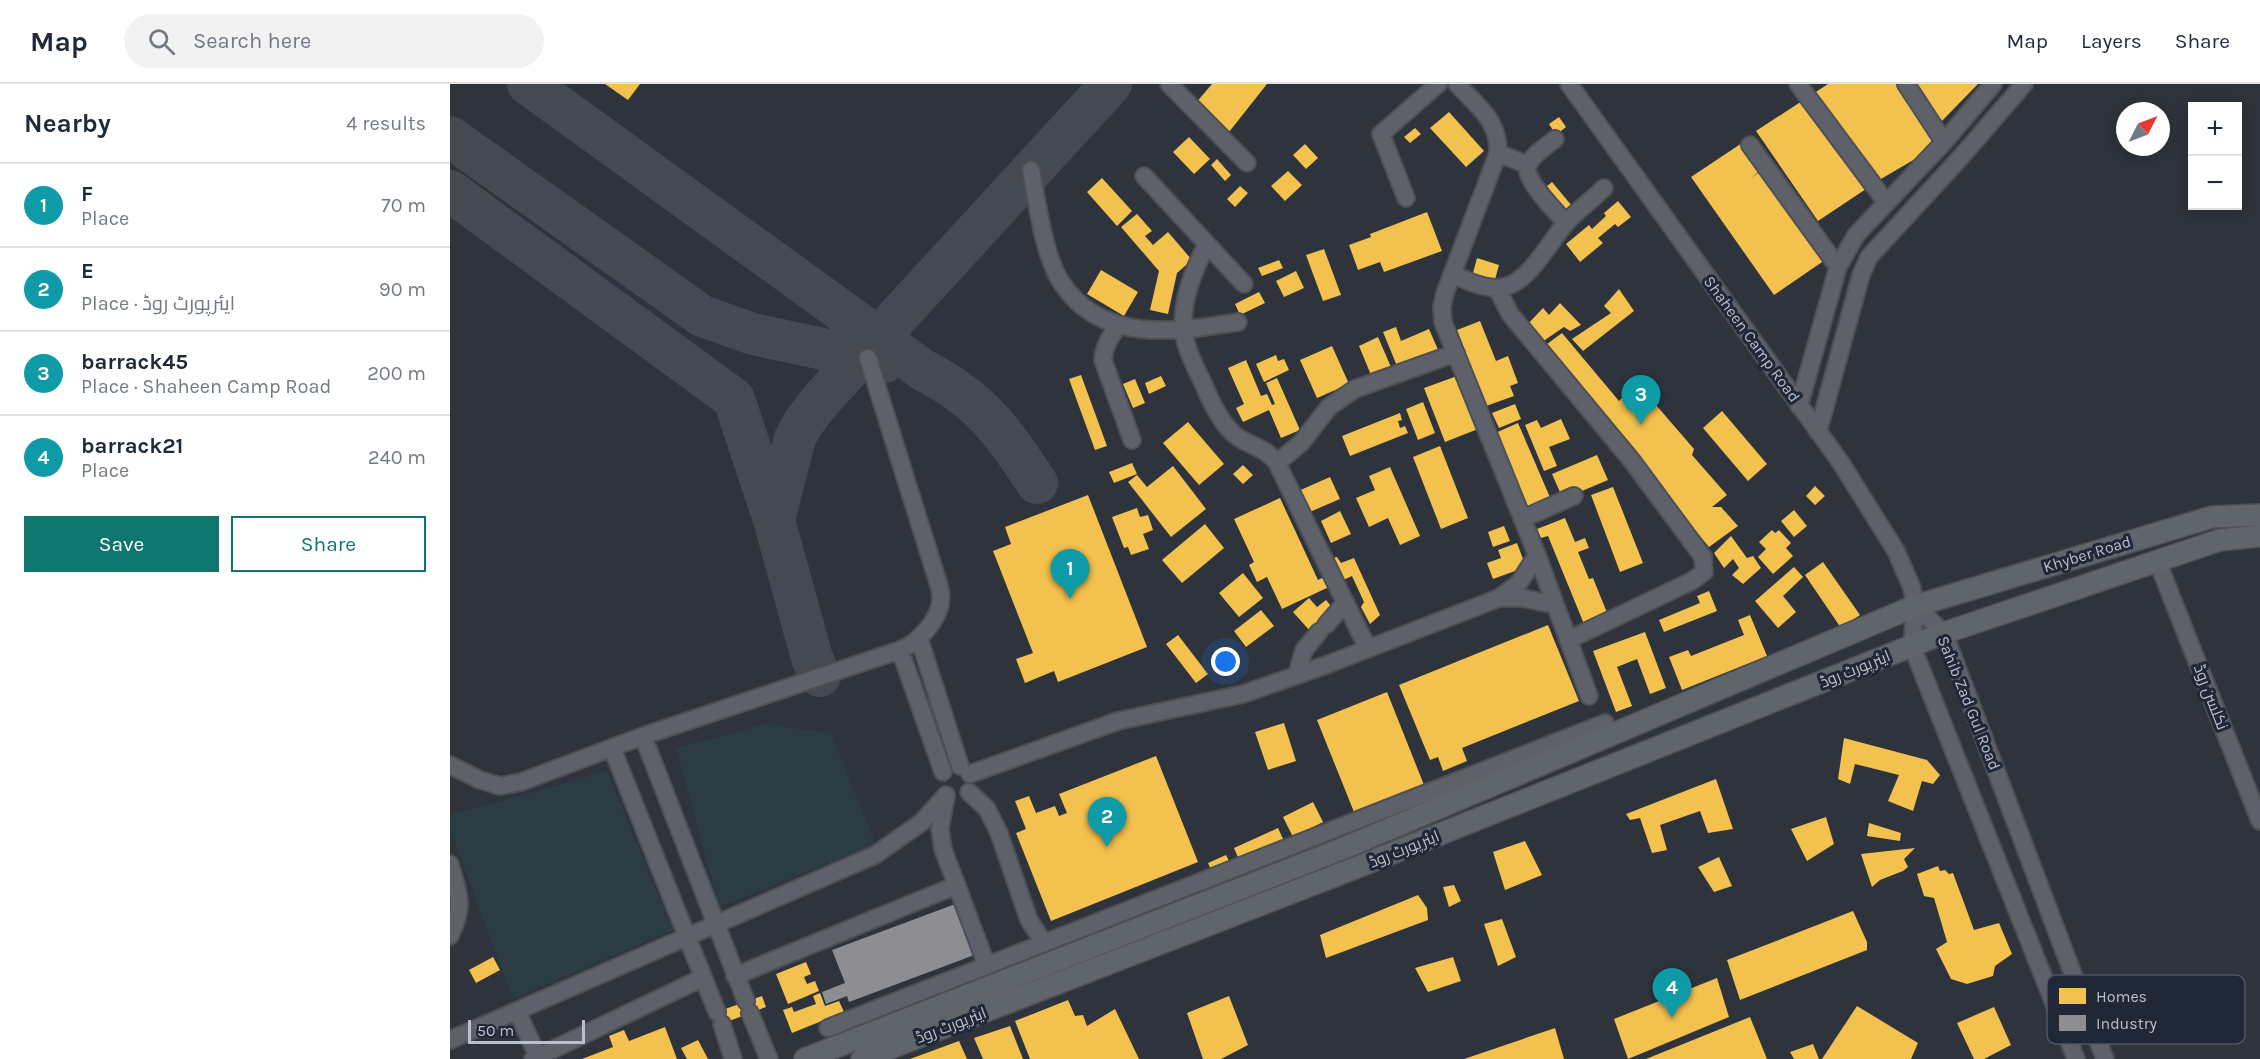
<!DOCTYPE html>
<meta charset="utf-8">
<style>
:root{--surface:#fff;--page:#f2f2f3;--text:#1f2937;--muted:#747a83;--line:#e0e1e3;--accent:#0f766e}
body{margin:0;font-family:Karla,Cairo,sans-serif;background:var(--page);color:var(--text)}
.controls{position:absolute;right:18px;top:18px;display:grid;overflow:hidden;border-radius:0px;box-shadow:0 3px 15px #0003}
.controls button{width:54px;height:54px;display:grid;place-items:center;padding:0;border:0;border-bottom:2px solid var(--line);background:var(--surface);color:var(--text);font:30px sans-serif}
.compass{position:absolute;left:1666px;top:18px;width:54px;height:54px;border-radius:50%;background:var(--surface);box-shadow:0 3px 15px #0003;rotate:48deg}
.scale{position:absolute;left:18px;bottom:15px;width:117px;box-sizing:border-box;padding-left:6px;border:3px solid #b9bfcb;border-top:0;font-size:16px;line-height:21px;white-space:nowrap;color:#b9bfcb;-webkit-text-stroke:4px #202837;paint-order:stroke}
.you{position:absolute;left:776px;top:578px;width:21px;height:21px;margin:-15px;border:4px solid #fff;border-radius:50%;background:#1a73e8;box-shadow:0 0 0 9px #1a73e833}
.badge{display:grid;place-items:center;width:39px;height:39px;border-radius:50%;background:var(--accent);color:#fff;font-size:20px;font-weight:700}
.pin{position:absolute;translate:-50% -50px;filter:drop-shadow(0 2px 3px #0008)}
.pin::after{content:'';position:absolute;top:32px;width:21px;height:18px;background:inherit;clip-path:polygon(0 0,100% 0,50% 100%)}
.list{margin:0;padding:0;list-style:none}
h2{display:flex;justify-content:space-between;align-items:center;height:78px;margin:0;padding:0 24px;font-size:26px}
h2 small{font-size:20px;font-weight:400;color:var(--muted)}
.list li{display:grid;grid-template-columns:39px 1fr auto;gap:18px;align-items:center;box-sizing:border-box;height:84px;padding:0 24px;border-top:2px solid var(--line)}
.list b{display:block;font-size:22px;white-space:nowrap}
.list p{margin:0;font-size:20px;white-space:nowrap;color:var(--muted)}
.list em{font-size:20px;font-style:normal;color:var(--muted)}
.actions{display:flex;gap:12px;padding:18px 24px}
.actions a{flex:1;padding:14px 0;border:2px solid var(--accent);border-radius:0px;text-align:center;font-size:21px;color:var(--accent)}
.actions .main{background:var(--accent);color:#fff}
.icon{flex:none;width:33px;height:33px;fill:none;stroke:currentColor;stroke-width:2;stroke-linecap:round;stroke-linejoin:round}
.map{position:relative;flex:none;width:1810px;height:975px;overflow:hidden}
header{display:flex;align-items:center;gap:36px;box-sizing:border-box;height:84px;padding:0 30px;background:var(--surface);border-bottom:2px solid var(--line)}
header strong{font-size:28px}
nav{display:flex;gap:33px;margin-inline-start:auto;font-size:21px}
.search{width:420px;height:54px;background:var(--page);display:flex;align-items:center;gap:15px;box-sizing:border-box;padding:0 21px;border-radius:33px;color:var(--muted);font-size:22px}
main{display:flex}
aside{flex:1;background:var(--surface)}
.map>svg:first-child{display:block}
</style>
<header>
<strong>Map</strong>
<div class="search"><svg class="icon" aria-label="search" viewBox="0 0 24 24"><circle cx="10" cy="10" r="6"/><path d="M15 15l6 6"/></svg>Search here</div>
<nav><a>Map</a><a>Layers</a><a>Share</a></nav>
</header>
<main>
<aside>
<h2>Nearby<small>4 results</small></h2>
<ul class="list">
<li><span class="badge" style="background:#0f9aa8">1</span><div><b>F</b><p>Place</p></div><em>70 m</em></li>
<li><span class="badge" style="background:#0f9aa8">2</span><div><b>E</b><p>Place · ایئرپورٹ روڈ</p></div><em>90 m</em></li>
<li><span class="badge" style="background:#0f9aa8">3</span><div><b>barrack45</b><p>Place · Shaheen Camp Road</p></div><em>200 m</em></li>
<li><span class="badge" style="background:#0f9aa8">4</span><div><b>barrack21</b><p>Place</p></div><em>240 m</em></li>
</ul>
<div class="actions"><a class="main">Save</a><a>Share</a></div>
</aside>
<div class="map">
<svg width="1810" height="975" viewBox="0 0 1810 975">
<rect width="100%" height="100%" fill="#2e333c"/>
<path fill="#2b3d42" d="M316 640 381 649 426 761 269 823 226 664Z
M157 687 223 846 63 915 0 747V731Z"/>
<path fill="#f2c14e" d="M155 0H190L178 16Z
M762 0H817L779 48 745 20Z
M1378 0H1448L1463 20V26L1470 21 1494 58 1431 95 1368 137 1306 47Z
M1459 0H1528L1489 40Z
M999 28 1034 67 1016 83 980 44Z
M1109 33 1116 43 1106 51 1099 40Z
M965 44 971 50 960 59 954 53Z
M739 53 760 75 744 90 723 68Z
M1298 55 1316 82 1301 94 1314 85 1378 174 1324 211 1241 93Z
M855 60 868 74 856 85 843 71Z
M767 75 781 91 775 97 761 81Z
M838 87 852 101 835 117 821 102Z
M652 94 682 127 667 142 637 108Z
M1102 98 1122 122 1112 131 1091 107Z
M790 102 798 109 785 123 777 115Z
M1168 117 1181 133 1168 143 1165 140 1148 154 1153 159 1130 178 1116 160 1139 141 1142 145 1156 132 1154 129Z
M977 128 992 167 934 188 930 178 908 186 899 161 921 153 920 150Z
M687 130 702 147 695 152 703 161 718 148 742 176 727 189 718 230 700 226 709 187 671 143Z
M874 165 891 211 873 217 856 171Z
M1027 174 1049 181 1044 199 1022 193Z
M829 176 833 184 812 192 808 184Z
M651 186 688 208 674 232 637 210Z
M846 187 854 204 834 213 826 197Z
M1169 205 1184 227 1133 267 1122 255 1161 229 1154 222Z
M809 208 815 219 790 231 785 220Z
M1110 219 1131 241 1120 247 1114 243 1092 258 1076 242 1093 224 1099 231Z
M1030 237 1046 277 1058 272 1068 299 1060 302 1064 312 1036 322 1007 246Z
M946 243 951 257 979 245 989 268 976 273 975 270 947 282 933 248Z
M1112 249 1169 317 1187 299 1244 365 1242 371 1277 411 1262 423H1271L1288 442 1259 463 1093 263Z
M928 253 941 283 921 291 909 262Z
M882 262 899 300 867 314 850 276Z
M826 271 828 277 834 275 839 286 814 298 806 280Z
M796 276 811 312 817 310 822 321 825 320 816 299 827 294 850 346 831 354 819 326 793 338 786 324 794 320 778 284Z
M631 291 657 362 645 366 619 295Z
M711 292 716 302 699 310 695 299Z
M1007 292 1028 345 995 358 974 304Z
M685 295 695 319 683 324 673 300Z
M973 318 985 349 968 356 956 325Z
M1065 320 1071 335 1049 344 1042 329Z
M1272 327 1317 380 1298 397 1253 344Z
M950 329 952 336 948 337 950 344 955 342 958 349 900 372 892 352Z
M1111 335 1120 355 1099 363 1107 382 1094 387 1075 341 1087 336 1091 344Z
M738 338 774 380 749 401 713 359Z
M1068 339 1102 418 1077 429 1043 350Z
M990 362 1018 434 991 445 963 373Z
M1147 371 1158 396 1113 415 1102 390Z
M682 379 687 390 664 399 659 388Z
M793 381 803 391 793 400 783 390Z
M723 382 756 425 721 453 678 398 687 391 697 403Z
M940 383 970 452 950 461 938 434 919 443 906 414 925 406 919 392Z
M880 393 890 415 855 430 846 408Z
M1365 402 1375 412 1365 421 1356 412Z
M1163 403 1193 479 1170 488 1141 411Z
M638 411 697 563 608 598 604 587 575 599 566 575 583 569 543 467 561 460 555 443Z
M830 414 868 496 874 493 879 503 832 525 817 493 807 498 799 481 804 478 784 435Z
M687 424 690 433 698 431 703 446 693 450 699 465 681 471 678 463 674 464 662 433Z
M1344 426 1357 442 1344 453 1331 437Z
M890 427 901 450 881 459 871 437Z
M1115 434 1125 458 1135 454 1139 464 1128 468 1139 495 1143 494 1158 531 1134 540 1098 452 1091 454 1087 445Z
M755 440 774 464 732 499 712 476Z
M1054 442 1060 457 1043 463 1038 448Z
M1322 446 1325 449 1329 446 1341 459 1336 464 1343 472 1323 490 1308 473 1316 465 1309 458Z
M1281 452 1297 474 1303 472 1311 484 1293 500 1282 491 1289 484 1283 475 1274 484 1264 469Z
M1067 459 1076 483 1043 495 1037 479 1051 474 1048 466Z
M887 473 891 479 904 474 930 531 920 540 911 523 914 518 902 492 889 498 879 475Z
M1373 478 1410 531 1391 544 1355 491Z
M1344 483 1353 493 1333 512 1346 528 1328 544 1305 517Z
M793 489 813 514 789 533 769 509Z
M1259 507 1267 527 1214 548 1209 536 1250 519 1247 512Z
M859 514 867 523 876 516 885 527 881 547 873 553 860 547 843 528Z
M811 526 824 542 796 563 784 547Z
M1300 531 1317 572 1232 606 1219 573 1238 566 1241 572 1294 551 1288 536Z
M1098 541 1129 617 1012 664 1017 677 993 687 988 673 980 676 949 601Z
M1195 548 1216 604 1200 610 1187 575 1167 583 1182 622 1166 628 1143 567Z
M728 551 758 590 746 599 716 560Z
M937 608 974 701 904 728 867 636Z
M834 639 846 677 818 686 805 648Z
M1394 654 1477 676 1490 691 1483 700 1472 697 1463 727 1438 717 1449 691 1405 680 1400 700 1388 695Z
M706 672 748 778 601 837 566 749 576 745 565 717 579 712 586 729 605 722 609 732 617 729 609 710Z
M1266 695 1283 745 1258 749 1250 727 1210 741 1217 766 1202 769 1190 734 1180 736 1176 730Z
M863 718 873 738 843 753 833 733Z
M1376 733 1384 760 1357 777 1341 745Z
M1419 739 1451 749 1450 757 1417 752Z
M828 744 834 757 790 778 784 764Z
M1075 757 1092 791 1055 806 1043 768Z
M1465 764 1454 775 1458 783 1453 787 1430 796 1422 803 1411 770Z
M776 771 781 781 763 790 758 779Z
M1269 773 1282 802 1264 808 1248 783Z
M1488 782 1490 787 1495 786 1499 790 1503 789 1524 846 1549 839 1562 870 1545 882 1543 892 1517 900 1501 895 1486 865 1497 858 1484 814 1474 812 1467 790Z
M1004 801 1011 817 999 823 993 803Z
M968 811 977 824 978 836 876 874 870 851Z
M1403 827 1417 858V866L1290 916 1277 876Z
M1052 835 1066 873 1048 882 1034 840Z
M43 873 50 886 26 899 19 886Z
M1003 873 1011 897 978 908 965 884Z
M356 878 361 890 354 893 357 900 365 897 369 907 338 920 326 890Z
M1267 894 1279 933 1178 975 1164 935Z
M370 909 375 922 389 917 394 928 342 949 333 926 342 923 344 928 366 920 363 912Z
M312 912 316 923 266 942 261 930Z
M779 912 798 961 771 975H753L737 929Z
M618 916 625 932 633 931 637 942 665 925 689 975H580L565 937Z
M1407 922 1468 959 1461 975H1372Z
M1544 923 1561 961 1534 975H1524L1507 939Z
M1300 933 1317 975H1196Z
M560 942 573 975H533L524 954Z
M215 943 227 975H132L163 963 159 952 174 946 179 957Z
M1105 944 1114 975H1014Z
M248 956 258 975H237L231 964Z
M509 957 517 975H460Z
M1363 960 1369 975H1344L1340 968Z"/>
<path fill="#8d8d92" d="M508 819 527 870 399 918 397 912 376 920 372 908 395 899 382 866Z"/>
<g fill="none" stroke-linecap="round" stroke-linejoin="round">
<path stroke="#454a52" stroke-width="42" d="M78 0 473 286C531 316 551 345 587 399
M0 53 252 232 303 250 434 278
M0 107 284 315 324 436
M370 592 362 574 324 436 345 354 354 338 370 317 661 0"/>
<g stroke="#4c4f56" stroke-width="20">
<path id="minor" d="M719 0 797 79
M1007 0C1028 23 1049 36 1048 69L995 209 992 223 993 238 1087 471 1139 612
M1119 0 1391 379 1446 467 1462 504 1465 522 1462 562 1626 975
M1348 0 1436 118
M1456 0 1494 58
M1105 55C1097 62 1082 71 1078 81 1072 94 1107 129 1116 139
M1300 61 1388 183
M1048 69 1078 81
M581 86C587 118 594 172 611 198 651 260 725 248 788 238
M694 92 794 200
M956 114 931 50 988 0
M757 160C744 185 730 220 734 249 736 266 745 282 752 297 759 313 767 332 779 345 794 363 812 359 827 379L918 565
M1002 190C1015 196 1032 204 1047 204 1077 204 1098 159 1116 139 1127 126 1142 116 1154 104
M1047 204 1060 230 1182 377 1253 473 1254 488 1242 497 1118 556
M668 242C660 253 654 262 653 276L682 356
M1349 322 1388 183 1406 151 1494 58 1543 0
M1368 348 1411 191 1419 173 1511 73 1574 0
M827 379 851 359 879 323 905 305 1006 269
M1072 435 1124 412
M1712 489 1810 737
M1049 514H1073L1105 521
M1465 522 1494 549 1655 975
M876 541 895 519
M469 554 510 682
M450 566 493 688
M847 590 854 566 869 548
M193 652 296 917
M162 664 267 928
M0 681 30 696 50 702 71 698 193 652 450 566C468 559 490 536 491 514 491 508 489 501 487 495L418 274
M520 690 668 637 793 610 876 581 1049 514 1069 499 1087 471
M519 708 537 725 549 749 579 836 594 859
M496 712 490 745 493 765 537 882
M0 780C9 812 15 820 0 852
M285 892 507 801
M67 927 88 973
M300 929 319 975
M272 940 283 975
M378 944 1155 639
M0 956 425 771 472 738 496 711
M83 975 252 894"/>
</g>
<g stroke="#4b4f58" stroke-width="24">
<path id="major" d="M355 975 894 764 1465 522 1762 433 1810 431
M412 975 900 786 1494 549 1770 456 1810 452"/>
</g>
<use href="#minor" stroke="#5e6169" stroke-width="16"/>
<use href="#major" stroke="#60646b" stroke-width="21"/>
</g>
<g text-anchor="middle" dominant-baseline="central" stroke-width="6" stroke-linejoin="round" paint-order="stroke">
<g font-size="16" fill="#b9bfcb" stroke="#202837">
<text transform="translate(1302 255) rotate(54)">Shaheen Camp Road</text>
<text transform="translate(1637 470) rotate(-17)">Khyber Road</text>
<text transform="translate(1405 585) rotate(-22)">ایئرپورٹ روڈ</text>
<text transform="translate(1761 613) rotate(69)">نکلسن روڈ</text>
<text transform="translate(1519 619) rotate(68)">Sahib Zad Gul Road</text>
<text transform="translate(954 765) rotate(-22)">ایئرپورٹ روڈ</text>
<text transform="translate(501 941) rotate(-21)">ایئرپورٹ روڈ</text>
</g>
</g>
<rect x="1597" y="891" width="198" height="69" rx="9" fill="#202837" stroke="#4e5563" stroke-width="1.5"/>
<rect x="1609" y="904" width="27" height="16" fill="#f2c14e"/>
<rect x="1609" y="931" width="27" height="16" fill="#8d8d92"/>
<g font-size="16" fill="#b9bfcb">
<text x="1646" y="918">Homes</text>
<text x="1646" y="945">Industry</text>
</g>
</svg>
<div class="controls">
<button>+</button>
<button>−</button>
</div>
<svg class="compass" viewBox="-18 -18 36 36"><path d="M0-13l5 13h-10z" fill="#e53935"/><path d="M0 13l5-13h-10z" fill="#747a83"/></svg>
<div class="scale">50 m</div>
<div class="you"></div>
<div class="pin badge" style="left:620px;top:515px;background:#0f9aa8">1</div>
<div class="pin badge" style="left:657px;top:763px;background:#0f9aa8">2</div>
<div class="pin badge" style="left:1191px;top:341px;background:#0f9aa8">3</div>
<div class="pin badge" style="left:1222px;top:934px;background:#0f9aa8">4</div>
</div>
</main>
